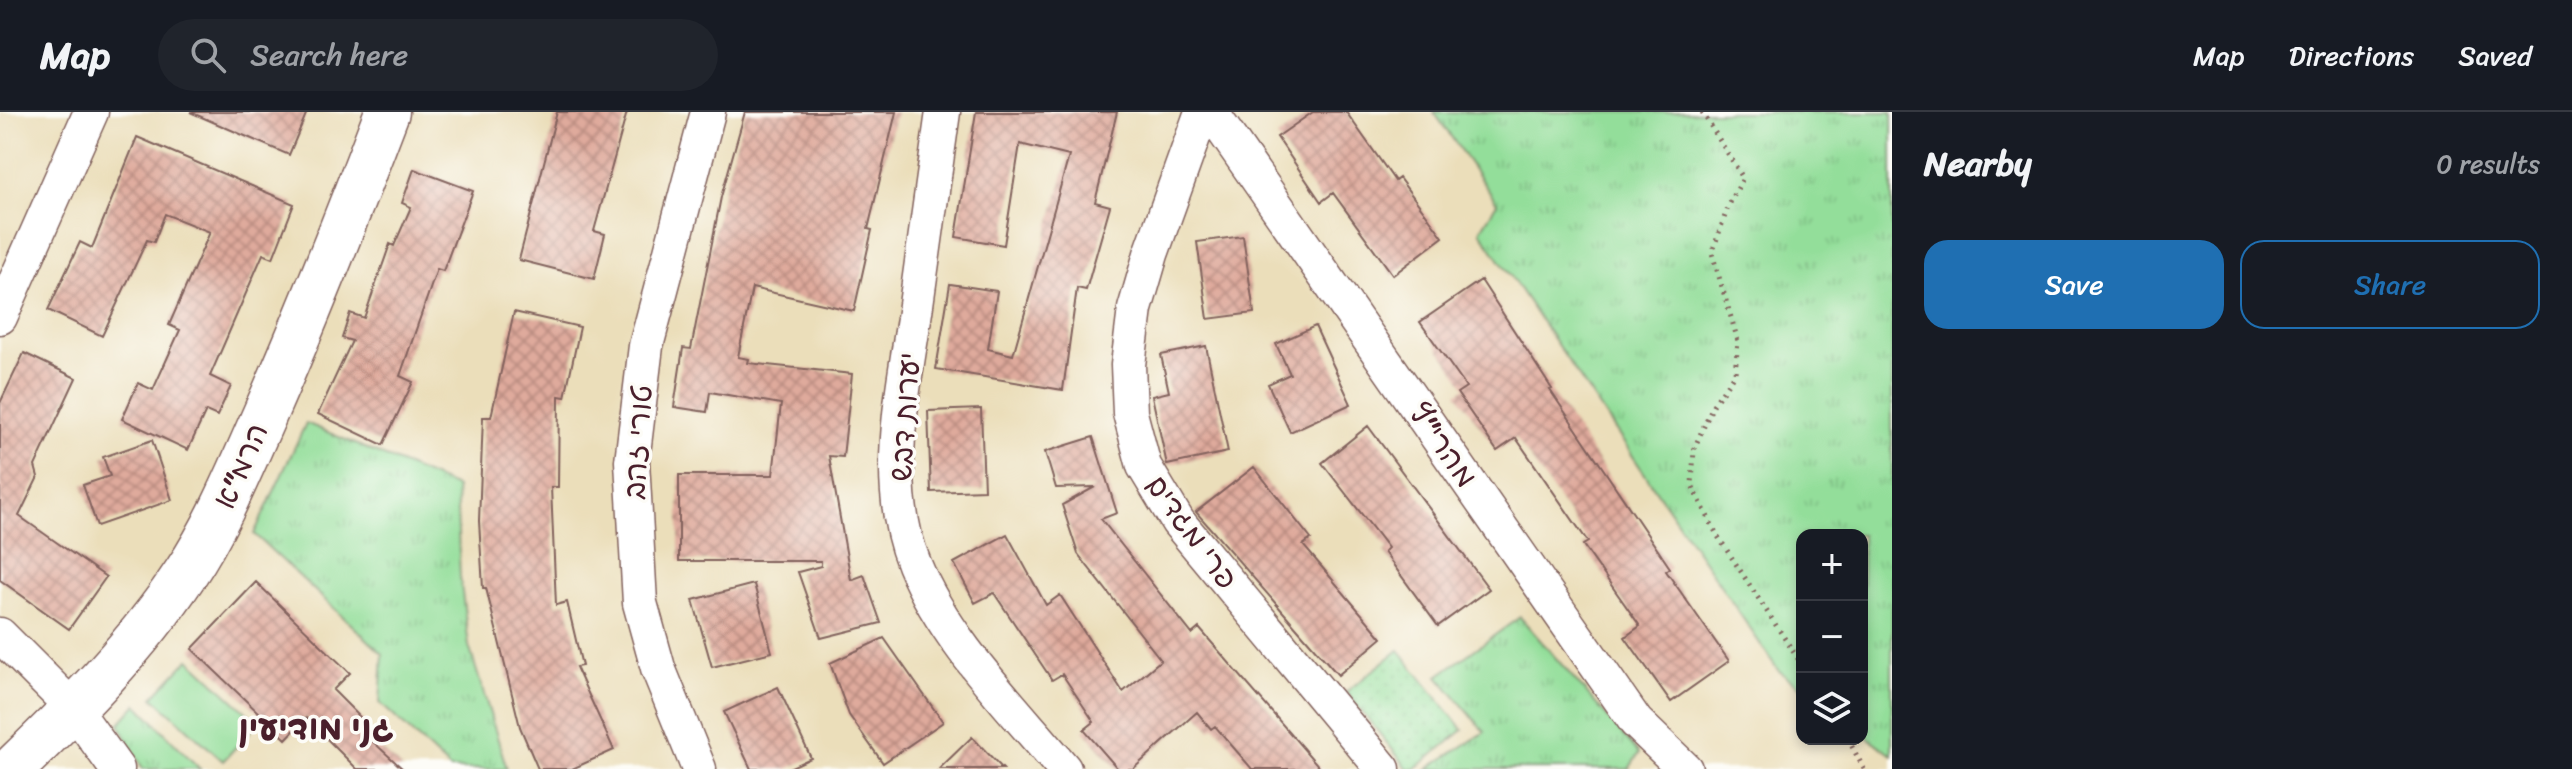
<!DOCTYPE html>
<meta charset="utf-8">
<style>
:root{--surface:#171b24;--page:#20242c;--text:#f1f3f6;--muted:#9ea1a6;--line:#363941;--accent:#1f6fb2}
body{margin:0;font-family:Sriracha,"Playpen Sans Hebrew",sans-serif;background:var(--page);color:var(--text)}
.controls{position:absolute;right:24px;bottom:24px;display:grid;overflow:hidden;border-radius:16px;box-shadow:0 4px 12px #0003}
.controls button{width:72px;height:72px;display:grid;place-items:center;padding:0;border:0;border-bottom:2px solid var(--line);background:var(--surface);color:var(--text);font:40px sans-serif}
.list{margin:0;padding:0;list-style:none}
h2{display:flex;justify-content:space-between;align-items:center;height:104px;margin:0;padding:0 32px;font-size:34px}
h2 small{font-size:26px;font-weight:400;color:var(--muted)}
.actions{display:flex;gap:16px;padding:24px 32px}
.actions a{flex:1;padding:18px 0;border:2px solid var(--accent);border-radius:24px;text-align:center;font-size:28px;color:var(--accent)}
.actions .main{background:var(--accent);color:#fff}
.icon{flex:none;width:44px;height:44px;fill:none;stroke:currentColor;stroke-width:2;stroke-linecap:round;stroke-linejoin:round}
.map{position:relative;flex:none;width:1892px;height:657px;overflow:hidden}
header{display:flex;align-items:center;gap:48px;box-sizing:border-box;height:112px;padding:0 40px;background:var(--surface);border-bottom:2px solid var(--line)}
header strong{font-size:38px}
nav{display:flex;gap:44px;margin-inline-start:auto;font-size:28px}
.search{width:560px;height:72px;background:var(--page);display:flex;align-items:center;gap:20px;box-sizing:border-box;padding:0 28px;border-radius:44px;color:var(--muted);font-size:30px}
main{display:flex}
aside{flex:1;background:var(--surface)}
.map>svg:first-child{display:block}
</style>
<header>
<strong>Map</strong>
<div class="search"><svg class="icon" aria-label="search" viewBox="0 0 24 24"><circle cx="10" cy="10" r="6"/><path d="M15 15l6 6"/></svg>Search here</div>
<nav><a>Map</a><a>Directions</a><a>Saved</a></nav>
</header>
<main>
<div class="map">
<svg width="1892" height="657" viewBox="0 0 1892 657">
<defs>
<pattern id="grass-tufts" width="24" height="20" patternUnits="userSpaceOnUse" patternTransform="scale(2)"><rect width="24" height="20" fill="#93de9a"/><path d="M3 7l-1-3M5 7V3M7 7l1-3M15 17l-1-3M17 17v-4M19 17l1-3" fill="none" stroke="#80be85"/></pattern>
<pattern id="park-dots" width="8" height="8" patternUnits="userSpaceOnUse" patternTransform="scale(2)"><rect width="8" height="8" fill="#93de9a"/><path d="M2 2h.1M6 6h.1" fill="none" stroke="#80be85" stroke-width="1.8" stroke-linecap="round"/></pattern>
<pattern id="building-cross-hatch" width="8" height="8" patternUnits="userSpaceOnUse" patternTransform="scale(2)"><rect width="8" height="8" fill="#dfaa9c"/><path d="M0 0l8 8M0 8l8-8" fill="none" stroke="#b78a7f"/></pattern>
</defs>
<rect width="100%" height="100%" fill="#fdfcf7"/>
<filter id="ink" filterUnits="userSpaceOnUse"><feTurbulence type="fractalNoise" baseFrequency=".0125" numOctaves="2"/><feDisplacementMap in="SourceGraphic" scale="16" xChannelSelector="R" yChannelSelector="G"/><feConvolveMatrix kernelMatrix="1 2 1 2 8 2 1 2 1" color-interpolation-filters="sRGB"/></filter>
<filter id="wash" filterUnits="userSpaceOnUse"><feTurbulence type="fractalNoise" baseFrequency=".006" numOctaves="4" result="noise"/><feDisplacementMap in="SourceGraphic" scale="32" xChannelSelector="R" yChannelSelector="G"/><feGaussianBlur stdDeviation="1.8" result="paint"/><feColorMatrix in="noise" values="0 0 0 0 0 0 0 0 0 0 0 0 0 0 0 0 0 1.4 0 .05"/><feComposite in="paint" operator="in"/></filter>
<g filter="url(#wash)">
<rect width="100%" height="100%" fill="#ebdeba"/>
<path fill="url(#grass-tufts)" stroke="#6e7e62" stroke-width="2" d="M1434 0H1892V643L1862 621V423H1802V576L1778 558 1480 119 1497 91Z
M306 311 456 375 460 465 469 534 507 657H450L380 591 383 542 254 422Z
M1520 505 1639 641 1629 657H1427L1485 620 1438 564Z
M137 592 200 657H143L119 612Z"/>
<path fill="url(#park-dots)" stroke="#6e7e62" stroke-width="2" d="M1399 538 1463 618 1415 657H1408L1346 580Z"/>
<path fill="#93de9a" stroke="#6e7e62" stroke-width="2" d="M189 547 258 611 223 649 153 585Z"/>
<g id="blocks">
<path fill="url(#building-cross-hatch)" d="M190 0H307L289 43Z
M557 0H627L594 119 605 122 594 167 519 148Z
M745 0H896L868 117 872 118 854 199 752 176 738 245 749 247 748 251 852 262 843 345 829 344 851 468 864 463 881 511 821 526 798 460 821 454V449H679V363H773L781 292 710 280 707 300 674 295 683 236 691 237 721 85Z
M976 0H1117L1095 90 1110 94 1086 178 1077 176 1063 278 936 257 950 172 997 179 988 237 1013 243 1069 44 1020 32 1004 133 956 125Z
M1313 0H1346L1395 69 1399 66 1443 125 1393 163 1333 81 1321 90 1277 25Z
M137 25 294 92 273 146 263 142 210 264 231 274 217 304 206 299 188 338 122 307 138 271 153 278 180 218 169 213 210 120 165 102 154 130 147 128 102 224 48 198 80 130 92 136Z
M414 57 473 79 443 159 437 157 400 264 413 270 383 333 318 302 352 229 342 226 350 201 364 206 390 132 394 134 411 95 402 91Z
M1243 124 1254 201 1208 207 1197 130Z
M1481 168 1552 277 1550 278 1670 456 1666 459 1729 549 1671 590 1625 525 1640 514 1583 433 1588 430 1516 326 1497 339 1457 281 1466 275 1420 210Z
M514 200 580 215 565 285 559 284 558 375H551L556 493 567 490 582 554 576 555 614 638 572 657H538L520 615 486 476H483L479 409 483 305H491Z
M1315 214 1351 292 1290 320 1268 272 1290 262 1276 232Z
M1206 234 1228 340 1167 353 1152 284 1169 280 1161 243Z
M24 241 76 266 35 354 38 365 19 404 106 465 69 517 0 468V291Z
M981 297 984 378 931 380 928 299Z
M1368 314 1489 477 1438 514 1384 440 1388 436 1322 351Z
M1093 325 1117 401 1101 407 1192 522 1199 516 1321 657H1252L1215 614 1211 617 1197 600 1133 657H1118L1084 618 1094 610 1062 562 1052 568 994 481 975 491 954 451 1007 422 1046 493 1060 483 1123 580 1161 548 1078 442 1062 393 1095 375 1056 376 1045 340Z
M152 328 172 388 97 414 83 373 110 364 103 345Z
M1254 355 1311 427 1303 433 1382 526 1338 563 1196 400Z
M256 470 350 561 333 578 366 611 360 618 403 657H357L306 606 286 627 192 537Z
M754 472 772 540 712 555 693 488Z
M884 526 943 610 883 651 849 603 830 551Z
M778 575 811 646 787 657H751L724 600Z
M972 625 1003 657H939Z"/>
</g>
</g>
<g filter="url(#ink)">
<use href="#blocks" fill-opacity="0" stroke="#82625d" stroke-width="2"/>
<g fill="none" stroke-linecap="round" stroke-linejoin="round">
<g stroke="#82625d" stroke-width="37">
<path id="street" d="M943 0C934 64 925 129 916 193 904 276 881 371 914 452 946 530 1011 593 1064 657
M1202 0 1151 142 1135 197 1128 253 1130 301 1144 354 1178 410 1383 657
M1211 0 1636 610 1685 657
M0 205 91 0
M0 523 74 597 117 657
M699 657 658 556 640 491 632 349 646 234 708 0"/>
</g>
<g stroke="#82625d" stroke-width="47">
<path id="secondary" d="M12 657C75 596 136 536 185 462 218 413 240 358 264 304 308 204 348 103 387 0"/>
</g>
<path stroke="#82625d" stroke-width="5" stroke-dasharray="2 6" stroke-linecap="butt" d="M1702 0 1743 66 1728 95 1712 141 1738 229 1735 261 1713 293 1694 337 1692 373 1717 423 1802 553
M1848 627 1864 657"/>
<use href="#street" stroke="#fff" stroke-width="34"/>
<use href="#secondary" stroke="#fff" stroke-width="44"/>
</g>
</g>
<g text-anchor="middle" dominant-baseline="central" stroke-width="7" stroke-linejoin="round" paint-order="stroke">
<g font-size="30" fill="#4a1f2b" stroke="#fdfcf7">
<text transform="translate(905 305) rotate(-86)">יערות דבש</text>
<text transform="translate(638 330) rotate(-86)">טורי זהב</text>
<text transform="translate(1443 333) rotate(55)">מהרי"ץ</text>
<text transform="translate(241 354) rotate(-66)">הרמ"א</text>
<text transform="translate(1192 420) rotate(54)">פרי מגדים</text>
</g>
<g font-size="34" font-weight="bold" fill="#4a1f2b" stroke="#fdfcf7">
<text x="316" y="616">גני מודיעין</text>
</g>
</g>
</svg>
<div class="controls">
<button>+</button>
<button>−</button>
<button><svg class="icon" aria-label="layers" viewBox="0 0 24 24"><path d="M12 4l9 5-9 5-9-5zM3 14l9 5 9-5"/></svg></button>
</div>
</div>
<aside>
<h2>Nearby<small>0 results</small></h2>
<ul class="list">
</ul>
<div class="actions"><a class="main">Save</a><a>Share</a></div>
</aside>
</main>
